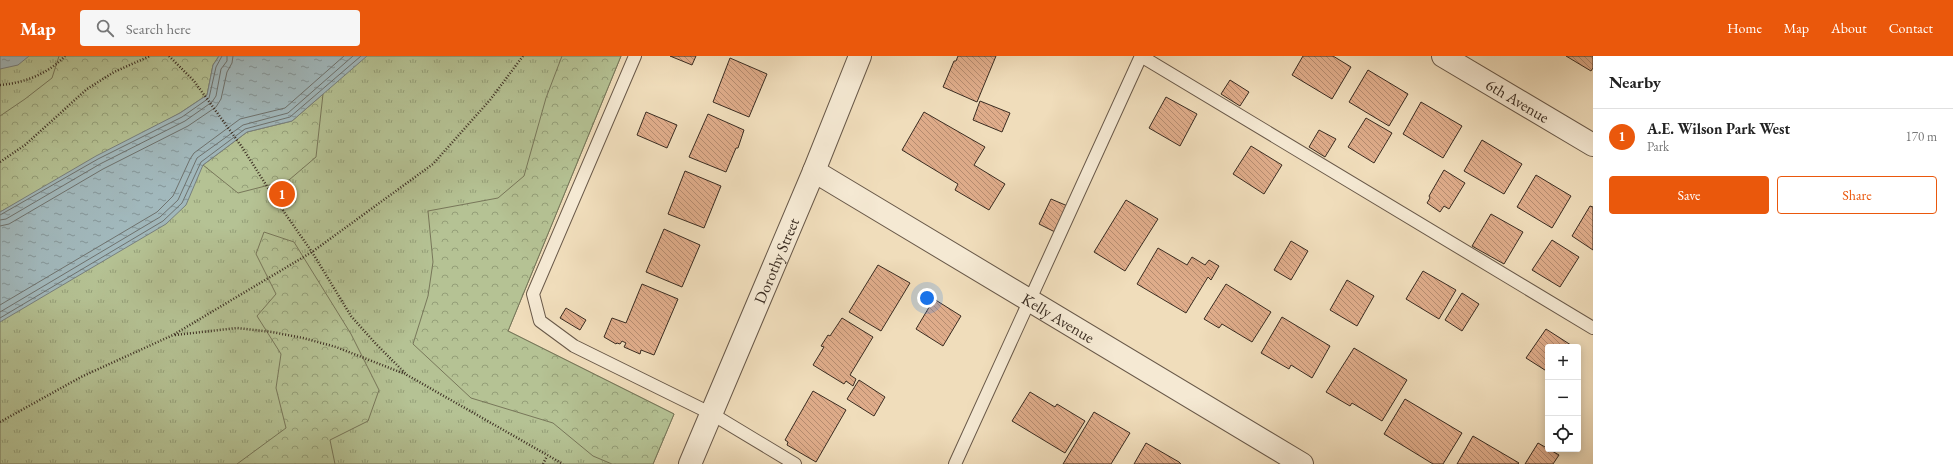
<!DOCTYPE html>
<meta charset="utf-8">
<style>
:root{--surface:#fff;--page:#f6f6f6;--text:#222;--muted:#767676;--line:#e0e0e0;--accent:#ea580c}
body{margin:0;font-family:"EB Garamond",serif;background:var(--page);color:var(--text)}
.controls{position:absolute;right:12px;bottom:12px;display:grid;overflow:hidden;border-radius:4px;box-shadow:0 2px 10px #0003}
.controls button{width:36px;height:36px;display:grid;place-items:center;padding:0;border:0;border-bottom:1px solid var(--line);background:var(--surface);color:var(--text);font:20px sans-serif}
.you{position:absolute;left:927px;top:242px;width:14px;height:14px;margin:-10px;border:3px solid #fff;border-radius:50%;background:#1a73e8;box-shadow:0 0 0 6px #1a73e833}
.badge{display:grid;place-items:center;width:26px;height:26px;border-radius:50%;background:var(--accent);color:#fff;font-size:13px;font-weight:700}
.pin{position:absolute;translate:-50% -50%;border:2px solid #fff;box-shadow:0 1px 4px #0006}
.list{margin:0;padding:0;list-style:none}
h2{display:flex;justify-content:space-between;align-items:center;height:52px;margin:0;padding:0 16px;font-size:17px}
h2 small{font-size:13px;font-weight:400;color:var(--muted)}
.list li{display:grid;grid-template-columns:26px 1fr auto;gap:12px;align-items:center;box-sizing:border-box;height:56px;padding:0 16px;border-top:1px solid var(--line)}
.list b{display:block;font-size:15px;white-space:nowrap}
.list p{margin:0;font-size:13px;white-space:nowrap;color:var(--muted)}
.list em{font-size:13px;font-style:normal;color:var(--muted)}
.actions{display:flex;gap:8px;padding:12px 16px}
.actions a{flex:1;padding:9px 0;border:1px solid var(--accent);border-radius:4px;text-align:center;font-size:14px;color:var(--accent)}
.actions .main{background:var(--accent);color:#fff}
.icon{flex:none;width:22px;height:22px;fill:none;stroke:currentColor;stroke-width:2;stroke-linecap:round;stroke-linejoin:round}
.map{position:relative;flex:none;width:1593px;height:408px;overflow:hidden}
header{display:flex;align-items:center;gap:24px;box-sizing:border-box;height:56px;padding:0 20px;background:var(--accent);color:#fff}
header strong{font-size:19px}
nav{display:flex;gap:22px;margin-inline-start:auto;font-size:14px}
.search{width:280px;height:36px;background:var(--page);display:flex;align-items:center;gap:10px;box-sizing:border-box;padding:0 14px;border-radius:4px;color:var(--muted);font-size:15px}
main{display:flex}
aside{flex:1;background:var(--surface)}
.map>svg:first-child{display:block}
</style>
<header>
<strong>Map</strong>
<div class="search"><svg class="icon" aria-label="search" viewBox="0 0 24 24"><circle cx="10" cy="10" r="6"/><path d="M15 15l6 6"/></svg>Search here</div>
<nav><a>Home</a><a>Map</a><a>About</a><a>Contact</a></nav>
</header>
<main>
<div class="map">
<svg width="1593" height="408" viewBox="0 0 1593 408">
<defs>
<pattern id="grass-tufts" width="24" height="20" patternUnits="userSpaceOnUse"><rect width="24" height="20" fill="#b5c294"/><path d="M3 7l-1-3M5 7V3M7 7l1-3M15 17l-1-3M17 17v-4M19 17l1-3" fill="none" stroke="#949e78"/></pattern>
<pattern id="forest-crowns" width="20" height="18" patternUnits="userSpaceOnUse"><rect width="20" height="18" fill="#b5c294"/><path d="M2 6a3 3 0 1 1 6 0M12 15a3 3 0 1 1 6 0" fill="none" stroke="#949e78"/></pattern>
<pattern id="water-ripples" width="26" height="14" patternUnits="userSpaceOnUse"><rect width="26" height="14" fill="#a1b8bc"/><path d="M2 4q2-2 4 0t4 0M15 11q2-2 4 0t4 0" fill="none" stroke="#849698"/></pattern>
<pattern id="building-back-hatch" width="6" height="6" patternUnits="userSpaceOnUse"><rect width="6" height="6" fill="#dfac8a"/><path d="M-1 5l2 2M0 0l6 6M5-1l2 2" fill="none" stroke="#b68c70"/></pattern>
</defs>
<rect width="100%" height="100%" fill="#f0ddbb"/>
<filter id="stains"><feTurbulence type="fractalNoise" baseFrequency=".005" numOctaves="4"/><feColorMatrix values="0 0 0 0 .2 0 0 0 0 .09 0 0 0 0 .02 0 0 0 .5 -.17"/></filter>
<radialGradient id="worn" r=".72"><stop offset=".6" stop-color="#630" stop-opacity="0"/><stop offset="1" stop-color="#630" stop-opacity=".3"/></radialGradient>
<path fill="url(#grass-tufts)" stroke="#78775a" d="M0 0H621L508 275 674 358 653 408H0Z"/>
<path fill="url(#forest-crowns)" stroke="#78775a" d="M59 0H219L213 9 207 39 180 57 0 156V60L25 43 52 22Z
M562 0H621L508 275 674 358 653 408H612L593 400 553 367 471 342 413 288 428 240 433 206 428 155 498 142 524 120 546 42Z
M323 38 316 101 289 124 238 137 203 109 247 76 292 65Z
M264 176 294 186 351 278 379 334 368 365 330 384 335 408H237L286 372 276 332 281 298 257 260 276 238 256 198Z"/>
<path fill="url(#water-ripples)" stroke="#78807e" d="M0 0H29L18 9 0 13Z
M219 0H367L292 65 247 76 203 109 186 149 166 168 0 266V156L96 100 180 57 207 39 213 9Z"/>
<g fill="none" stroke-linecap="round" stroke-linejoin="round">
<path stroke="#6e726e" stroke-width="1" d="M0 159 98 103 182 61 209 42 216 11 222 0
M0 164 6 163 100 108 185 65 212 46 216 40 221 13 227 5V0
M0 170 9 168 103 113 188 70 216 51 221 43 227 16 232 7 233 0
M0 249 157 156 173 140 190 103 194 97 240 63 285 52 344 0
M0 256 160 161 178 144 197 102 243 69 288 57 353 0
M0 262 163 165 182 147 201 106 245 73 290 61 361 0"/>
</g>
<path fill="url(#building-back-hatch)" stroke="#3a2c21" d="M670 0H696L692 9Z
M958 0H996L977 46 943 31 954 5H956Z
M1303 0H1333L1351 11 1332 43 1292 19Z
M1566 0H1593V12L1591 15Z
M730 2 767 18 749 61 713 46Z
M1368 14 1408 38 1389 70 1349 46Z
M1230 24 1249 36 1240 50 1221 38Z
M1166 41 1197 58 1180 90 1149 72Z
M980 45 1010 57 1002 76 973 64Z
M1421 46 1462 70 1443 102 1403 78Z
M646 56 677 69 667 92 637 79Z
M924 56 985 91 974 109 1005 128 989 154 955 134 958 128 902 94Z
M708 58 744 74 738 92H736L726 116 689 101Z
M1366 62 1392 77 1374 107 1348 91Z
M1319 74 1336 83 1325 101 1309 91Z
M1482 84 1522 108 1504 138 1464 115Z
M1251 90 1282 109 1264 138 1233 118Z
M1444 114 1465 127 1449 153 1444 150 1440 156 1427 147 1430 142 1429 140Z
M685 115 721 130 704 172 668 158Z
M1536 119 1571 140 1552 172 1517 151Z
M1051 143 1070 151 1057 177 1039 168Z
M1126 144 1158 163 1125 215 1094 196Z
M1590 150 1593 151V194L1572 180Z
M1491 158 1523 176 1504 208 1472 190Z
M664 173 700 189 682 231 646 216Z
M1552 184 1579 201 1560 231 1532 214Z
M1291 185 1308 195 1291 224 1274 214Z
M1158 192 1187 209 1192 201 1205 209 1209 204 1219 210 1211 224 1208 221 1186 257 1137 228Z
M878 209 910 227 881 275 849 256Z
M1423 215 1456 234 1439 263 1406 243Z
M1347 224 1374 240 1357 270 1330 254Z
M642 228 678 243 654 299 641 294 640 298 624 291 626 287 622 285 620 288 617 287 616 288 604 281 612 262 626 267Z
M1226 228 1271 256 1252 286 1222 268 1219 272 1204 263Z
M1462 237 1479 248 1462 275 1445 264Z
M934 243 961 260 943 290 916 273Z
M566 252 586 264 580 274 560 262Z
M1282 261 1330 290 1312 322 1291 309 1289 313 1261 297Z
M842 262 873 281 850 319 856 323 853 330 846 325 844 328 813 309 824 291 821 290 828 279 830 280Z
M1546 273 1574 291H1548V316L1526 302Z
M1354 292 1407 324 1382 365 1352 347 1350 350 1326 336Z
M859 324 885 341 874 360 847 343Z
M813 335 846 354 816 406 787 389 788 386 785 384Z
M1030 336 1055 351 1057 348 1085 365 1065 397 1012 365Z
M1405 343 1462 377 1443 408H1433L1384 378Z
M1094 356 1130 377 1111 408H1063Z
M1473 380 1519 407 1518 408H1457Z
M1146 387 1179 406 1181 408H1134Z
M1538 387 1559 399 1553 408H1525Z"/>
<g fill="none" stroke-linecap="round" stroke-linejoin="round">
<g stroke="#685848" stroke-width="14">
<path id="service" d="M635 0 533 238 540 265 574 290 712 358 795 408
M1141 0 1593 272
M955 408 1141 0"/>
</g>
<g stroke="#685848" stroke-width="24">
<g id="minor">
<path id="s1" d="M1443 0 1593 89"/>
<path id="s2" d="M814 115 1302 408"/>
<path id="s3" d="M690 408 814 115 860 0"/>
</g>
</g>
<path stroke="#3a2c21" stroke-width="2.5" stroke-dasharray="1 2" stroke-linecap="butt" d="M169 0 194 25 242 91 275 143 312 196 351 260 376 288 407 319 563 408
M0 29C24 27 48 18 65 0
M0 106 25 89 87 33 114 16 150 0
M175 279 237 272 272 276 303 282 336 291 405 318
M0 366 81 321 173 279 312 196 433 108 490 44 523 0
M543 408 547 400"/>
<use href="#service" stroke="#f5e9d3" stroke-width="12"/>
<use href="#minor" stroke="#f5e9d3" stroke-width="22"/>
</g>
<g text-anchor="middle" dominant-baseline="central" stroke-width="3" stroke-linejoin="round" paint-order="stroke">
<g font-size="16" fill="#3a2c21" stroke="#f5e9d3">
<text stroke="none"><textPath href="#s1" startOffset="87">6th Avenue</textPath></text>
<text stroke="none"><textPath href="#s3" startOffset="221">Dorothy Street</textPath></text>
<text stroke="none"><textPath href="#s2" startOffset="285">Kelly Avenue</textPath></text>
</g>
</g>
<rect width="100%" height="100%" filter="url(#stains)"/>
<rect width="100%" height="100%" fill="url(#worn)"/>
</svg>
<div class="controls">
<button>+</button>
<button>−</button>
<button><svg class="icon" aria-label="locate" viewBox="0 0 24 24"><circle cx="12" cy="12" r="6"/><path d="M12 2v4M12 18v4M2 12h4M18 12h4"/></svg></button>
</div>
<div class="you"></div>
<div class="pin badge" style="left:282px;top:138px">1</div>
</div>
<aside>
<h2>Nearby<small></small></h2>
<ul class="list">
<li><span class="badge">1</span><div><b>A.E. Wilson Park West</b><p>Park</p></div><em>170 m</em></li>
</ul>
<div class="actions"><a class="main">Save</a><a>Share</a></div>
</aside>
</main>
